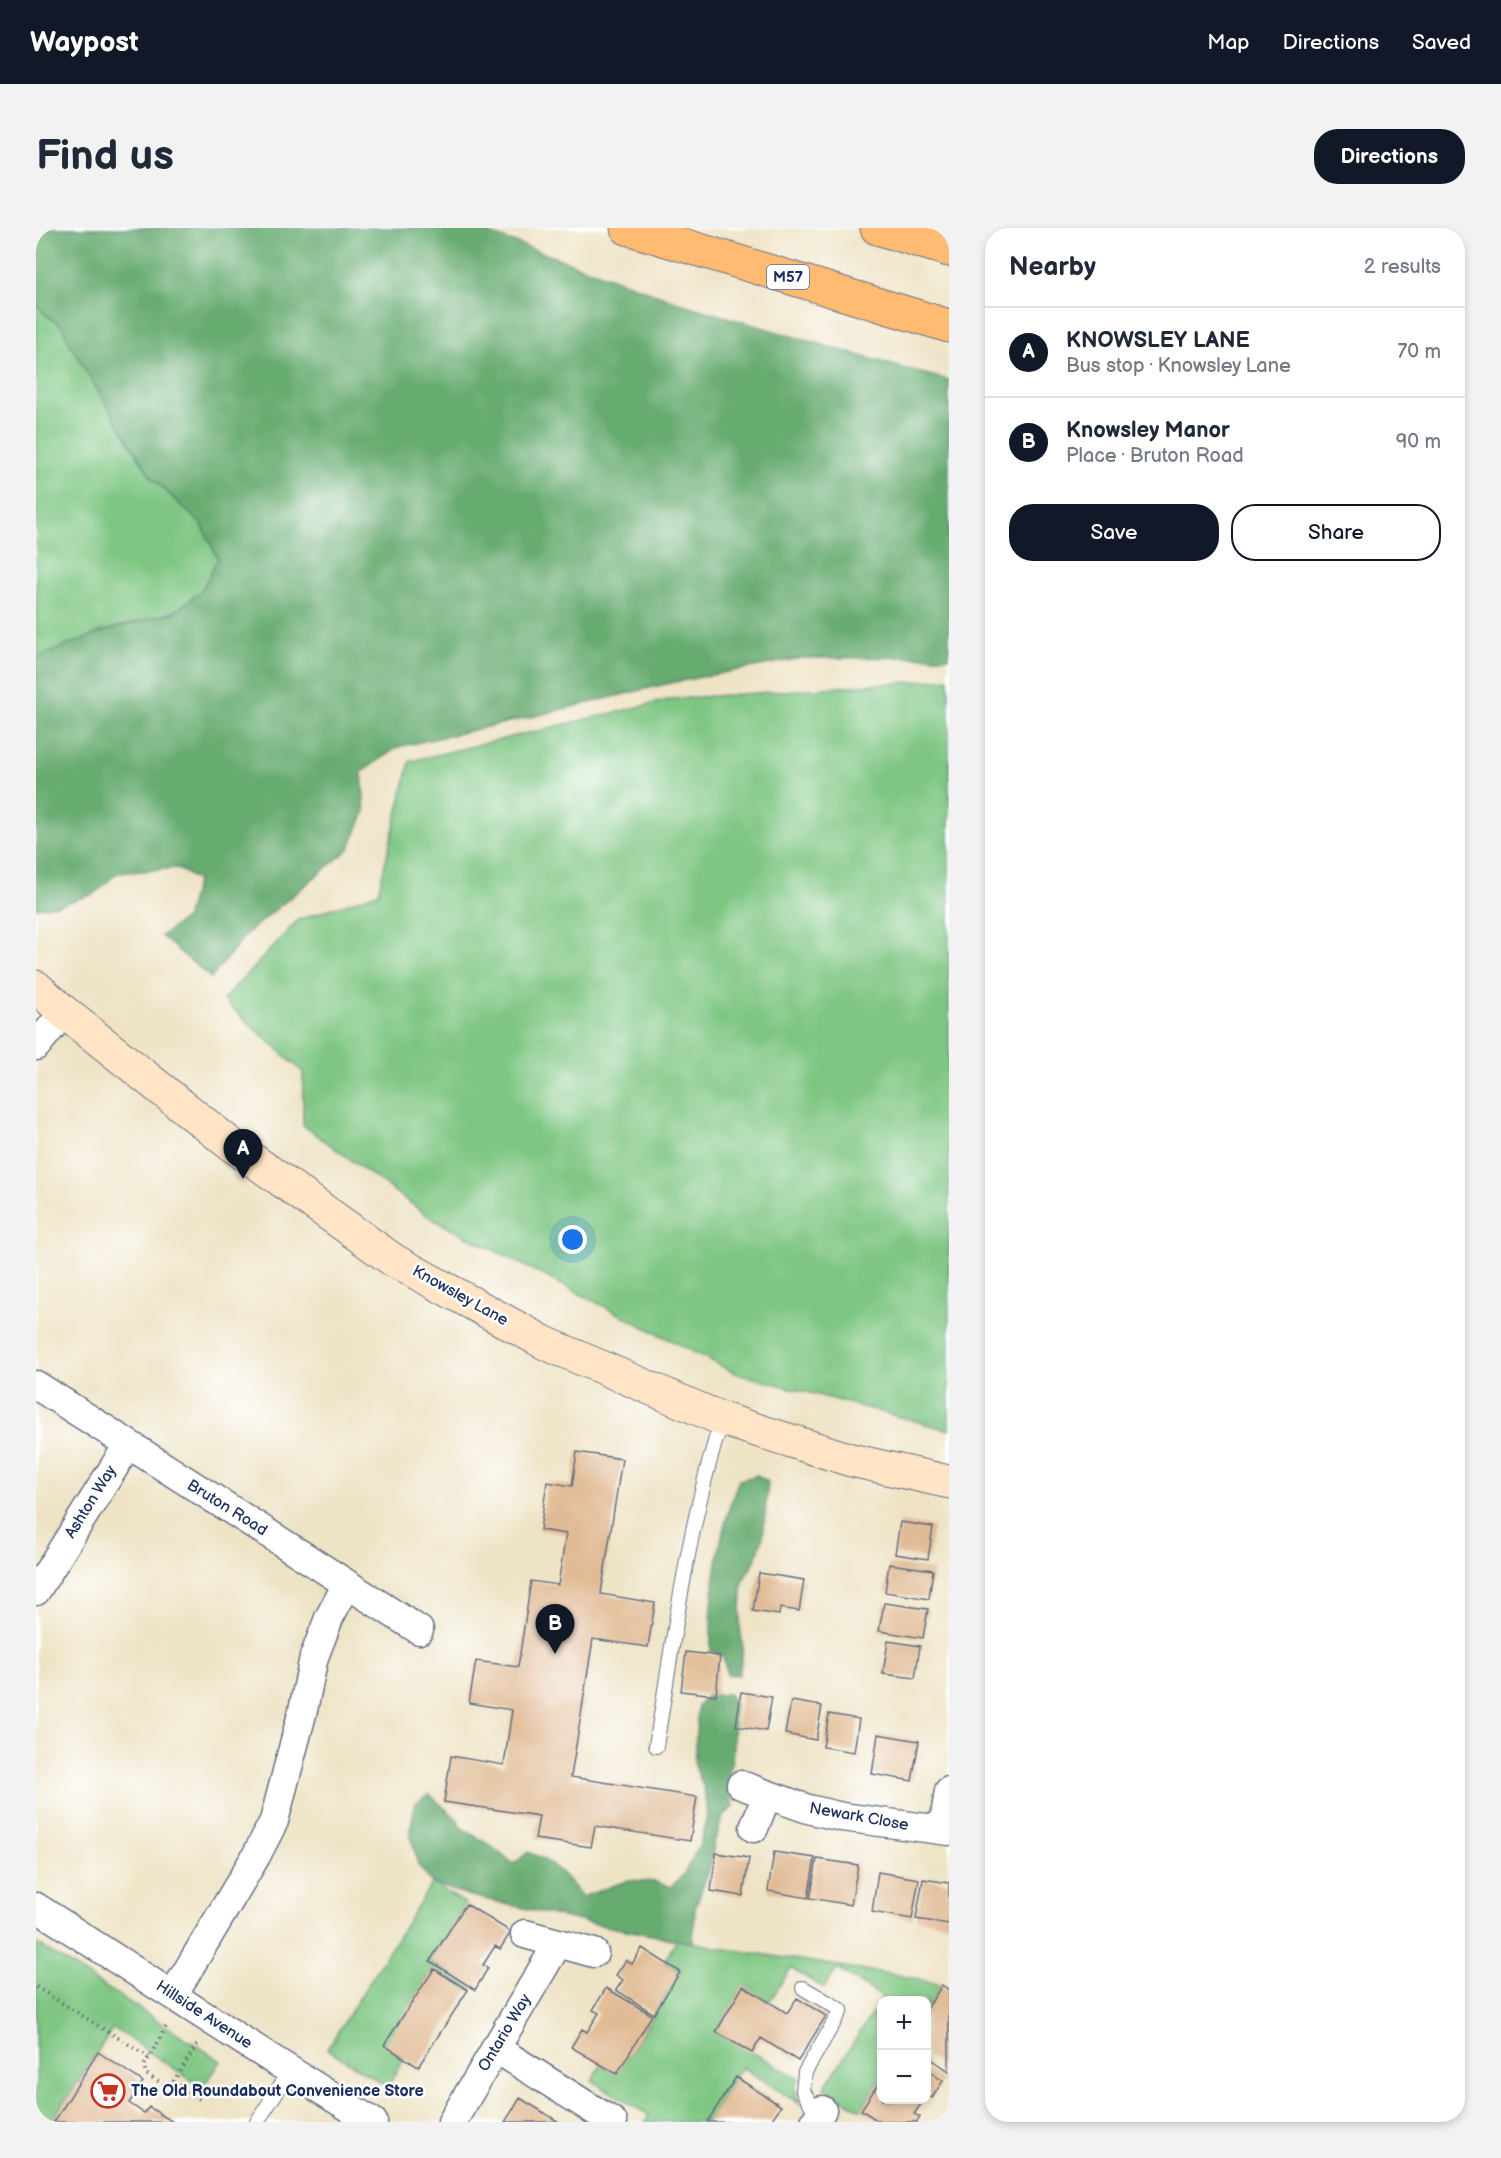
<!DOCTYPE html>
<meta charset="utf-8">
<style>
:root{--surface:#fff;--page:#f2f2f3;--text:#1f2937;--muted:#747a83;--line:#e0e1e3;--accent:#111827}
body{margin:0;font-family:"Balsamiq Sans",sans-serif;background:var(--page);color:var(--text)}
.controls{position:absolute;right:18px;bottom:18px;display:grid;overflow:hidden;border-radius:12px;box-shadow:0 3px 9px #0003}
.controls button{width:54px;height:54px;display:grid;place-items:center;padding:0;border:0;border-bottom:2px solid var(--line);background:var(--surface);color:var(--text);font:30px sans-serif}
.you{position:absolute;left:537px;top:1012px;width:21px;height:21px;margin:-15px;border:4px solid #fff;border-radius:50%;background:#1a73e8;box-shadow:0 0 0 9px #1a73e833}
.badge{display:grid;place-items:center;width:39px;height:39px;border-radius:50%;background:var(--accent);color:#fff;font-size:20px;font-weight:700}
.pin{position:absolute;translate:-50% -50px;filter:drop-shadow(0 2px 3px #0008)}
.pin::after{content:'';position:absolute;top:32px;width:21px;height:18px;background:inherit;clip-path:polygon(0 0,100% 0,50% 100%)}
.list{margin:0;padding:0;list-style:none}
h2{display:flex;justify-content:space-between;align-items:center;height:78px;margin:0;padding:0 24px;font-size:26px}
h2 small{font-size:20px;font-weight:400;color:var(--muted)}
.list li{display:grid;grid-template-columns:39px 1fr auto;gap:18px;align-items:center;box-sizing:border-box;height:90px;padding:0 24px;border-top:2px solid var(--line)}
.list b{display:block;font-size:22px;white-space:nowrap}
.list p{margin:0;font-size:20px;white-space:nowrap;color:var(--muted)}
.list em{font-size:20px;font-style:normal;color:var(--muted)}
.actions{display:flex;gap:12px;padding:18px 24px}
.actions a{flex:1;padding:14px 0;border:2px solid var(--accent);border-radius:24px;text-align:center;font-size:21px;color:var(--accent)}
.actions .main{background:var(--accent);color:#fff}
.map{position:relative;flex:none;width:913px;height:1894px;overflow:hidden;border-radius:24px}
header{display:flex;align-items:center;gap:36px;box-sizing:border-box;height:84px;padding:0 30px;background:var(--accent);color:#fff}
header strong{font-size:28px}
nav{display:flex;gap:33px;margin-inline-start:auto;font-size:21px}
.intro{display:flex;align-items:center;justify-content:space-between;box-sizing:border-box;height:144px;padding:0 36px}
h1{margin:0;font-size:42px}
.button{padding:15px 27px;border-radius:24px;background:var(--accent);color:#fff;font-size:21px;font-weight:700}
main{display:flex;gap:36px;padding:0 36px}
aside{flex:1;background:var(--surface);border-radius:24px;box-shadow:0 3px 9px #0003}
.map>svg:first-child{display:block}
</style>
<header>
<strong>Waypost</strong>
<nav><a>Map</a><a>Directions</a><a>Saved</a></nav>
</header>
<div class="intro"><h1>Find us</h1><a class="button">Directions</a></div>
<main>
<div class="map">
<svg width="913" height="1894" viewBox="0 0 913 1894">
<rect width="100%" height="100%" fill="#fff"/>
<filter id="ink" filterUnits="userSpaceOnUse"><feTurbulence type="fractalNoise" baseFrequency=".0167" numOctaves="2"/><feDisplacementMap in="SourceGraphic" scale="12" xChannelSelector="R" yChannelSelector="G"/><feConvolveMatrix kernelMatrix="1 2 1 2 8 2 1 2 1" color-interpolation-filters="sRGB"/></filter>
<filter id="wash" filterUnits="userSpaceOnUse"><feTurbulence type="fractalNoise" baseFrequency=".008" numOctaves="4" result="noise"/><feDisplacementMap in="SourceGraphic" scale="24" xChannelSelector="R" yChannelSelector="G"/><feGaussianBlur stdDeviation="1.35" result="paint"/><feColorMatrix in="noise" values="0 0 0 0 0 0 0 0 0 0 0 0 0 0 0 0 0 1.4 0 .05"/><feComposite in="paint" operator="in"/></filter>
<g filter="url(#wash)">
<rect width="100%" height="100%" fill="#eee3c5"/>
<path fill="#7ec682" stroke="#4c7a70" stroke-width="1.5" d="M0 74 8 86 25 96 39 125 115 249 166 297 182 331 165 363 138 384 65 404 0 430Z
M913 451V1202L699 1145 395 990 267 897V844L187 772 262 692 342 665 374 533 636 471Z
M396 1655 430 1676 394 1733 435 1759 432 1762 398 1741 349 1817 368 1830 352 1859 291 1821Z
M641 1711 685 1720 861 1747 906 1757 891 1781 890 1772H846L845 1850 825 1882 788 1860 847 1769 801 1741 788 1760 755 1740 733 1774 707 1759 680 1804 764 1851 758 1858 764 1876 706 1839 671 1894H609L613 1887 556 1853 565 1836 581 1845 644 1744 628 1734Z
M0 1715 185 1833 167 1860 77 1800 15 1894H0Z"/>
<path fill="#66ab70" stroke="#406d67" stroke-width="1.5" d="M0 0H438L659 80 874 142 913 152V429L766 430 634 455 491 490 362 519 326 544 329 584 313 621 210 706 175 750 125 708 150 690 161 652 141 640 81 645 58 666 22 677 0 680V430L65 404 138 384 165 363 182 331 166 297 115 249 39 125 25 97 8 86 0 74Z
M721 1247 732 1254 727 1309 719 1333 707 1352 704 1397 707 1421 703 1447 691 1446 687 1428 675 1423C673 1369 683 1302 703 1252Z
M692 1466 698 1473 697 1525 691 1558 698 1578 687 1589 678 1615 674 1639 659 1680 657 1715 539 1692 431 1667 396 1655 382 1637 374 1604 379 1576 393 1566 422 1592 425 1600 451 1615 478 1636 492 1624C516 1633 531 1649 546 1669L593 1652 619 1654 635 1659 647 1647 664 1616 671 1588 668 1561 658 1535 662 1478 671 1468Z"/>
<g id="blocks">
<path fill="#e1bb95" d="M541 1224 586 1231 565 1366 619 1375 612 1419 557 1411 535 1549 661 1569 654 1613 559 1598 555 1619 499 1611 503 1588 408 1574 415 1528 468 1537 476 1482 433 1475 440 1433 482 1439 495 1353 522 1357 530 1306 504 1302 511 1254 536 1258Z
M864 1294 897 1299 892 1331 859 1326Z
M853 1336 897 1342 893 1371 849 1364Z
M723 1345 768 1352 763 1383 744 1380 743 1387 717 1383Z
M848 1375 892 1381 887 1410 843 1403Z
M852 1413 884 1418 879 1450 847 1446Z
M650 1424 684 1428 680 1467 645 1463Z
M705 1464 736 1469 730 1503 700 1498Z
M755 1473 786 1478 780 1512 749 1506Z
M793 1486 823 1491 818 1524 787 1519Z
M842 1506 883 1513 876 1553 836 1546Z
M738 1624 779 1630 772 1670 732 1663Z
M680 1625 713 1630 707 1668 675 1663Z
M781 1631 822 1637 815 1677 774 1670Z
M842 1644 883 1651 876 1691 836 1684Z
M887 1651 913 1655V1696L880 1691Z
M430 1676 475 1704 464 1721 459 1718 447 1737 452 1740 439 1762 394 1733Z
M606 1720 644 1744 618 1786 580 1762 587 1752 580 1747 590 1732 596 1736Z
M398 1741 432 1762 382 1839 348 1817Z
M906 1757 913 1762V1843L891 1828V1781Z
M707 1758 751 1785 761 1770 790 1788 762 1833 725 1810 716 1825 680 1804Z
M570 1760 616 1787 581 1846 535 1819 546 1801 551 1804 563 1785 557 1782Z
M62 1824 107 1854 93 1875 108 1885 113 1879 137 1894H18Z
M891 1842 907 1853 896 1870 891 1867Z
M700 1849 745 1878 734 1894 729 1892 727 1894H671Z
M846 1850V1872H888L878 1886 884 1889 881 1894H844L825 1882Z
M484 1870 518 1891 523 1894H469Z"/>
</g>
</g>
<g filter="url(#ink)">
<use href="#blocks" fill-opacity="0" stroke="#656e82" stroke-width="1.5"/>
<g fill="none" stroke-linecap="round" stroke-linejoin="round">
<g stroke="#656e82" stroke-width="16">
<path id="lane" d="M620 1518C638 1409 652 1297 686 1191
M767 1760 805 1782 769 1844 767 1863 782 1888
M221 1894 254 1843"/>
</g>
<g stroke="#656e82" stroke-width="31">
<path id="street" d="M0 818 28 784
M0 1157 383 1402
M0 1363 92 1217
M705 1557 772 1581 806 1589 913 1603
M718 1600 731 1567
M907 1602 913 1563
M0 1679C112 1751 223 1825 337 1894
M489 1706 558 1725
M137 1767 220 1628 238 1593 267 1482 278 1429 293 1390 311 1356
M459 1820 577 1894
M416 1894 522 1715
M779 1894 786 1882"/>
</g>
<g stroke="#656e82" stroke-width="35">
<path id="secondary" d="M0 759 28 784 193 915 357 1032 509 1115 686 1191 815 1232 913 1254"/>
</g>
<g stroke="#656e82" stroke-width="35">
<path id="highway" d="M591 0 913 98
M841 0 913 22"/>
</g>
<path stroke="#656e82" stroke-width="4" stroke-dasharray="1.5 4.5" stroke-linecap="butt" d="M0 1759 113 1829
M130 1799 108 1838 110 1846 129 1857 137 1854 161 1817
M137 1854 165 1872"/>
<use href="#lane" stroke="#fff" stroke-width="14"/>
<use href="#street" stroke="#fff" stroke-width="28"/>
<use href="#secondary" stroke="#ffe4c6" stroke-width="33"/>
<use href="#highway" stroke="#ffbb71" stroke-width="33"/>
</g>
</g>
<defs>
<g id="supermarket-ring" transform="scale(1.725)"><circle r="9.5" fill="#fff" stroke="#c8321e" stroke-width="1.5"/><path d="M-6-5.5h2.5l.6 2H6L4.5 2H-2.5L-4.4-4H-6ZM-1.5 3.2a1.3 1.3 0 1 0 .1 0ZM3 3.2a1.3 1.3 0 1 0 .1 0Z" fill="#c8321e"/></g>
</defs>
<g fill-rule="evenodd">
<use href="#supermarket-ring" x="72" y="1863"/>
</g>
<g text-anchor="middle" dominant-baseline="central" stroke-width="5" stroke-linejoin="round" paint-order="stroke">
<rect fill="#fff" stroke="#5f6d8e" stroke-width="1.5" x="731" y="37" width="42" height="24" rx="4.5"/>
<g font-size="15" font-weight="bold" fill="#1b2f5e">
<text x="752" y="49">M57</text>
</g>
<g font-size="16" fill="#1b2f5e" stroke="#fff">
<text transform="translate(424 1068) rotate(29)">Knowsley Lane</text>
<text transform="translate(55 1274) rotate(-58)">Ashton Way</text>
<text transform="translate(191 1280) rotate(32)">Bruton Road</text>
<text transform="translate(823 1589) rotate(10)">Newark Close</text>
<text transform="translate(168 1787) rotate(33)">Hillside Avenue</text>
<text transform="translate(469 1805) rotate(-59)">Ontario Way</text>
</g>
<g font-size="16" font-weight="bold" fill="#1b2f5e" stroke="#fff" text-anchor="start">
<text x="95" y="1863">The Old Roundabout Convenience Store</text>
</g>
</g>
</svg>
<div class="controls">
<button>+</button>
<button>−</button>
</div>
<div class="you"></div>
<div class="pin badge" style="left:207px;top:951px">A</div>
<div class="pin badge" style="left:519px;top:1426px">B</div>
</div>
<aside>
<h2>Nearby<small>2 results</small></h2>
<ul class="list">
<li><span class="badge">A</span><div><b>KNOWSLEY LANE</b><p>Bus stop · Knowsley Lane</p></div><em>70 m</em></li>
<li><span class="badge">B</span><div><b>Knowsley Manor</b><p>Place · Bruton Road</p></div><em>90 m</em></li>
</ul>
<div class="actions"><a class="main">Save</a><a>Share</a></div>
</aside>
</main>
